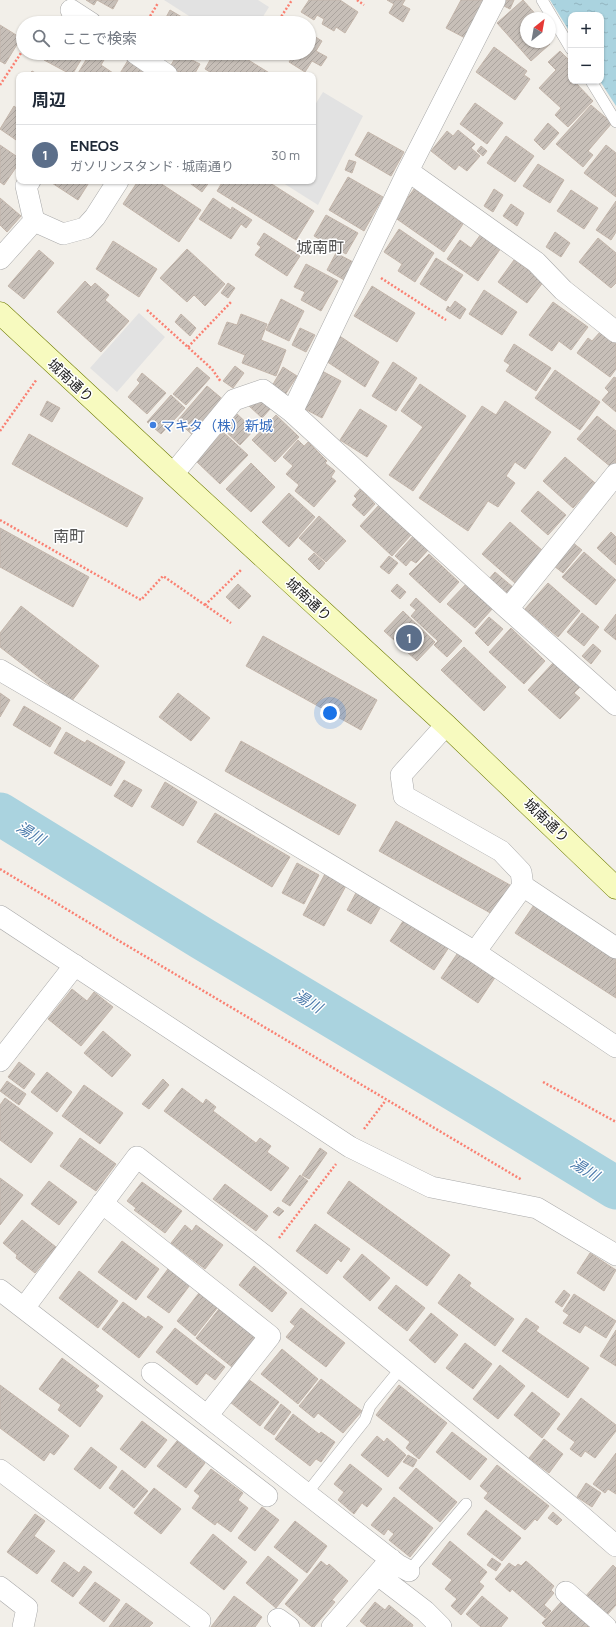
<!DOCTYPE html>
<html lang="ja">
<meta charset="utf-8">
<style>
:root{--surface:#fff;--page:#f6f6f7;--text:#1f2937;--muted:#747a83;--line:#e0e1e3;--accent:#b45309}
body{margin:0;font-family:Manrope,"Noto Sans JP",sans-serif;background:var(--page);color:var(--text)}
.controls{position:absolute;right:12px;top:12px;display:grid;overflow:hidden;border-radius:8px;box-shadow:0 1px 3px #0004}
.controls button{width:36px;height:36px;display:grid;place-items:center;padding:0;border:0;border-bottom:1px solid var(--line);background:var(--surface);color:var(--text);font:20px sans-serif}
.compass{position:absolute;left:520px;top:12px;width:36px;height:36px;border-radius:50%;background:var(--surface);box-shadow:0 1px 3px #0004;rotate:31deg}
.you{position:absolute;left:330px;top:713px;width:14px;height:14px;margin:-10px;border:3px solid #fff;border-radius:50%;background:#1a73e8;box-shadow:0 0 0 6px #1a73e833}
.badge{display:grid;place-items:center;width:26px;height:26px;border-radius:50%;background:var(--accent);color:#fff;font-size:13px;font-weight:700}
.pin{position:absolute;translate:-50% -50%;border:2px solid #fff;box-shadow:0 1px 4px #0006}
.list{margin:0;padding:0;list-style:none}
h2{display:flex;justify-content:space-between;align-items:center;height:52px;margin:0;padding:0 16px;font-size:17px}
h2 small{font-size:13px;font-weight:400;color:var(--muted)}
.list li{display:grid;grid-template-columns:26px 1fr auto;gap:12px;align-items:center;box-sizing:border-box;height:60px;padding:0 16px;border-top:1px solid var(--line)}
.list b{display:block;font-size:15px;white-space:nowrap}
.list p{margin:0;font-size:13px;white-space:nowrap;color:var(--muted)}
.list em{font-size:13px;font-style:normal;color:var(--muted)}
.icon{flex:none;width:22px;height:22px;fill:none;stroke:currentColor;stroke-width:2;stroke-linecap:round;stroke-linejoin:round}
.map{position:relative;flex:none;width:616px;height:1627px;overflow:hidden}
.search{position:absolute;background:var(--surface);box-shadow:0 1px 3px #0004;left:16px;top:16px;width:300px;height:44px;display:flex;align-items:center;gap:10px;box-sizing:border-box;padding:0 14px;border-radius:22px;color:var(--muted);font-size:15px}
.panel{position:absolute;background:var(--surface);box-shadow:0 1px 3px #0004;left:16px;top:72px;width:300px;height:112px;border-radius:8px}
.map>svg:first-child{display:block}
</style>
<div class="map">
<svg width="616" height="1627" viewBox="0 0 616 1627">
<defs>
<pattern id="water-ripples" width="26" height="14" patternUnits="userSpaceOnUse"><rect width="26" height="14" fill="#aad3df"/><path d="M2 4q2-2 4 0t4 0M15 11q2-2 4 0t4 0" fill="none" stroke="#92b5bf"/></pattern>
<pattern id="building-hatch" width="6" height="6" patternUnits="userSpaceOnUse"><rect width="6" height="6" fill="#c7bfb8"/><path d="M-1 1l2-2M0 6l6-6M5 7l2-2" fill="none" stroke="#aba49e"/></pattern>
</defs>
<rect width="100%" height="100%" fill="#f2efe9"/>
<path fill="#e2e2e2" d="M164 0H258L269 7 259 23H200Z
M323 92 363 116 318 205 280 181H313V108Z
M139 313 165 337 117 392 90 368Z"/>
<path fill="url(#water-ripples)" d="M550 0H616V106L600 81 601 15H571V34Z"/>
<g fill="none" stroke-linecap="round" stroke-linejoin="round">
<path stroke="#aad3df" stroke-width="43" d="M0 814 203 939 487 1109 616 1188"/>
</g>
<path fill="url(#building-hatch)" stroke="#c4b6ab" d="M86 0H97L94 5Z
M97 0H118L113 9Z
M309 0H340L358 12 345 33 336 27 334 31 322 24 324 19 317 15 314 20 301 12Z
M387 0H405L402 5 410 9 403 22 389 13 394 4Z
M461 0H485L467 39 446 28Z
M504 0H514L510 9 502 5Z
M523 0 539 18H526V42H548L550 44 531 61 497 23Z
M170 10 192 23H163Z
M0 25 21 38 5 64 0 61Z
M309 33 322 41 316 51 327 57 321 66 312 61 305 72 289 62 295 53H309Z
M494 47 527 71 524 75 530 79 515 100 476 72Z
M560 51 571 62V73L569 75 571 78V81H574L593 101 568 127 555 115 561 108 539 88 556 70 548 62Z
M48 53H85L72 75 44 60Z
M90 53H108L101 65 116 75H77Z
M178 53 200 64 194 75H185L170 67Z
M214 53H237L271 74 270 75H215L205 69Z
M130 57 159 75H119Z
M32 71 39 75H29Z
M475 103 503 123 487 144 460 124Z
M591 105 612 123 588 151 593 155 583 167 556 144Z
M14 106 19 110V142L0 129Z
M548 123 559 133 544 150 534 140Z
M458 130 475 144 471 148 480 156 467 171 459 165 455 170 431 151 447 131 453 136Z
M368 132 404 152 391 176 355 155Z
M506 136 534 156 515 182 487 163Z
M0 145 19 158V163L4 185 0 182Z
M606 145 616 153V197L584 173Z
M481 146 487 151 483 156 477 151Z
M349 160 356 162 352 173 345 170Z
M538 164 564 180 550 203 523 186Z
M348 177 383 197 364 231 329 210Z
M53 181H90L78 200 52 183Z
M138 181H157L201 210 179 242 123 204Z
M187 181H210L202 192Z
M223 181H267L314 211 296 240 217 191Z
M414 189 463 224 444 252 394 217Z
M494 189 503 195 493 212 484 206Z
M571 190 598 208 584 229 557 211Z
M0 198 21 216 7 232 0 225Z
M213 198 231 210 232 207 252 220 246 228 241 224 231 239 199 219Z
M616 201V232L611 240 596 230Z
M511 204 524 213 517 226 503 216Z
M326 215 358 233 346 254 314 236Z
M399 229 434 253 415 282 398 271 402 264 384 252Z
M555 232 570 243 561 257 546 247Z
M264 233 300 256 287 276 255 255 261 247 257 244Z
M481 234 501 248 478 281 447 259 460 240 471 248Z
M598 238 616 253V283L611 288 579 262Z
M113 241 157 269 139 297 96 269Z
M187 249 225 284 205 306 194 295 187 302 160 278Z
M39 250 54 263 24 299 8 286Z
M336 253 355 263 346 281 327 270Z
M436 258 463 275 446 301 420 284Z
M514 260 544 281 527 303 498 282Z
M306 264 338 281 321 311 301 300 305 292 294 287Z
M85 281 91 287 95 283 109 295 105 300 129 321 101 352 57 312Z
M228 283 235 288 228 298 221 293Z
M372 286 415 313 397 342 354 316Z
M484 290 517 312 502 335 469 314Z
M281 299 304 311 289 341 266 330Z
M455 301 466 309 460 319 446 310 448 306 450 308Z
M553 302 588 327 571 350 559 341 552 351 529 335Z
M181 314 196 328 190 336 175 322Z
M241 314 267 324 261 340 286 350 276 376 242 363 245 355 218 344 227 322 237 325Z
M300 328 315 335 306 352 292 345Z
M600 332 616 343V369L610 377 577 353 588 338 592 341Z
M338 335 379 362 365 387 326 361Z
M514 344 551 368 536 391 506 371 510 365 504 361Z
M393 362 417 378 396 411 372 396Z
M235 366 244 373 233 388 223 381Z
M197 367 210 378 186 405 173 394Z
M283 367 297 376 285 395 272 386Z
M555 370 600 402 580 430 535 398Z
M322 371 341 381 322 418 303 408Z
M142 373 166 393 147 414 128 397 140 383 137 380Z
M614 377 616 378V412L602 400 609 392 605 388Z
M420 384 466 416 413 491 389 475 423 427 401 411Z
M207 386 226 402 196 438 177 421Z
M171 395 185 408 161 434 147 422Z
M257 395 271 408 262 418 248 405Z
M47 401 60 408 52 422 40 415Z
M505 401 551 432 525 469 515 462 506 476 515 483 498 507 488 501 468 531 419 498 482 406 496 415Z
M360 409 387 426 367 457 340 440Z
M235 412 254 430 240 445 221 427Z
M276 415 299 437 275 462 252 440Z
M597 416 616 431V462L611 467 577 439Z
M223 432 248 455 220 484 196 461Z
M29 434 143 498 127 527 12 464Z
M298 440 304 446 308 442 327 461 325 463 335 471 331 477 336 481 314 507 295 491 299 485 286 474 293 466 283 457Z
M565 457 595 483 573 508 543 481Z
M251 463 275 487 251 512 226 489Z
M360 489 375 504 364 516 352 505 357 499 354 496Z
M538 491 566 515 548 535 521 511Z
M289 493 315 517 289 547 262 522Z
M379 505 411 535 392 556 360 526Z
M319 516 346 541 326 562 299 538Z
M510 522 543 551 515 583 482 554Z
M0 528 89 577 73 607 0 567Z
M611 532 616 537V565L597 548Z
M414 535 429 549 416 563 411 560 406 566 395 556Z
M572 542 582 550 563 573 554 566Z
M584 552 616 580 596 605 562 577Z
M314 553 325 563 319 570 308 559Z
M429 554 459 582 440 603 409 574Z
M389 556 398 563 389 574 380 567Z
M495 572 514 588 507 596 488 580Z
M548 583 580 611 558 637 525 609Z
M238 584 251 596 239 609 226 597Z
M397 584 406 592 400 599 391 591Z
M466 584 493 608 475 628 447 604Z
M416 598 462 641 447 657 434 645 438 641 411 616 416 610 410 605Z
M21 606 99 666 71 702 0 647V633Z
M403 611 435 642 417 661 384 631Z
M582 613 599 627 584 646 567 632Z
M616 614V640L604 630Z
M489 617 503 629 488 646 475 633Z
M511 628 545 661 524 684 489 652Z
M263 636 377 700 361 730 246 666Z
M593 644 601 651 591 664 582 656Z
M464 647 506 687 484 711 441 670Z
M553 663 580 687 574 693 580 698 560 719 528 690Z
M0 693 10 700 0 717Z
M178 693 210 718 191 741 159 717Z
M24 706 61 728 50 747 13 725Z
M66 732 85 743 87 740 125 762 111 786 54 753Z
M241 741 356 805 339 835 225 771Z
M124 780 142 790 132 807 114 796Z
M165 782 197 802 183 826 151 807Z
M215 813 290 857 272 887 197 842Z
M396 821 510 885 494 915 379 851Z
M297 863 319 875 304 904 282 893Z
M326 872 347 884 324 926 303 915Z
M359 887 384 901 371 924 347 910Z
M534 905 616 958V998L515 933Z
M407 915 451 944 434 970 390 941Z
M461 948 498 973 478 1003 441 978Z
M72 989 87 1001 94 992 113 1007 81 1046 48 1019Z
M103 1031 131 1055 112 1077 84 1053Z
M19 1062 35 1074 24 1089 8 1077Z
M47 1072 72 1092 57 1112 31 1092Z
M163 1079 169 1085 149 1109 142 1104Z
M7 1081 26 1094 19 1105 0 1091Z
M84 1085 123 1113 100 1144 62 1116Z
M182 1088 203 1104 206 1099 216 1107 213 1111 256 1143 260 1138 271 1146 267 1152 289 1168 271 1191 164 1111Z
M5 1098 53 1133 31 1163 0 1140V1105Z
M80 1138 116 1164 96 1191 60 1166Z
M320 1148 327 1153 309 1179 302 1175Z
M300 1175 308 1181 290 1206 282 1201Z
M0 1178 23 1195 0 1225Z
M49 1181 77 1202 59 1225 31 1204Z
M349 1181 450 1255 427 1286 327 1213Z
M142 1182 182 1211 165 1233 134 1210 136 1208 127 1201Z
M225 1184 268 1216 256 1231 213 1199Z
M278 1207 284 1211 279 1216 273 1212Z
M22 1220 56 1247 35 1273 16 1258 17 1255 3 1243Z
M315 1224 350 1249 341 1262 338 1259 327 1274 296 1251Z
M185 1225 192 1231 196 1225 223 1245 205 1269 171 1243Z
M122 1241 159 1269 136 1300 98 1272Z
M590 1253 616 1270 604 1291 577 1273Z
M362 1254 390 1278 370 1301 343 1277Z
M254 1266 287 1293 272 1312 239 1285Z
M168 1269 190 1285 169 1313 147 1297Z
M79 1271 118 1301 98 1328 59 1298Z
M459 1274 471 1283 469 1286 514 1319 495 1346 438 1303Z
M396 1285 425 1308 407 1331 378 1308Z
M564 1290 570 1295 562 1307 555 1302Z
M199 1293 218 1307 195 1336 177 1321Z
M574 1294 616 1321 606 1338 585 1325 580 1333 563 1323 569 1315 563 1311Z
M123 1302 146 1319 148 1316 163 1327 139 1358 102 1329Z
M301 1308 345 1343 326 1367 286 1337 295 1326 290 1322Z
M219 1309 256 1338 232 1367 196 1338Z
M431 1313 458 1335 435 1363 409 1340Z
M526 1318 539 1327 536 1331 589 1368 568 1398 502 1351Z
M175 1328 225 1367 215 1380 206 1373 197 1385 156 1352Z
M616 1330V1366L600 1356Z
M465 1343 492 1364 473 1389 446 1368Z
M282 1349 318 1379 298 1404 261 1374Z
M62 1358 99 1386 95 1390 103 1396 80 1427 58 1410 61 1405 39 1389Z
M500 1365 525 1386 498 1419 473 1399Z
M248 1379 279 1402 260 1426 230 1402Z
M321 1379 362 1411 343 1433 318 1413 314 1418 299 1406Z
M0 1385 69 1436 54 1455 50 1452 44 1461 0 1428Z
M399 1385 447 1423 419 1459 406 1448 410 1442 376 1415Z
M532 1392 560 1414 542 1438 514 1415Z
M581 1398 616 1425V1431L595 1458 585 1451 581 1457 570 1449 575 1442 557 1429Z
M281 1404 291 1412 274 1435 264 1428Z
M293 1414 319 1434 321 1432 335 1442 321 1462 316 1459 310 1466 275 1439Z
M142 1421 167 1440 145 1468 120 1449Z
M452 1432 487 1459 470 1480 436 1452Z
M377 1436 384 1442 387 1438 406 1455 388 1477 361 1455Z
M544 1439 563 1454 549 1473 529 1458Z
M177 1441 205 1463 186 1488 157 1466Z
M91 1447 117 1467 100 1489 74 1469Z
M616 1453V1494L608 1489 605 1493 593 1484Z
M408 1455 417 1460 413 1467 403 1462Z
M350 1464 382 1489 367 1507 362 1503 354 1514 338 1500 344 1492 334 1484Z
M497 1465 549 1506 537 1521 535 1519 525 1530 484 1498 488 1493 480 1486Z
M416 1468 457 1502 440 1522 399 1488Z
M211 1469 243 1493 238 1500 248 1508 231 1532 217 1522 215 1525 192 1508 200 1496 194 1491Z
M122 1470 148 1491 134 1508 109 1488Z
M586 1483 601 1493 592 1507 577 1497Z
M154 1488 181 1509 161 1534 134 1513Z
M394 1497 433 1528 410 1557 389 1540 394 1534 388 1529 384 1535 371 1525Z
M262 1507 279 1520 255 1551 238 1538Z
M486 1510 521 1538 502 1561 467 1534Z
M553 1512 562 1520 557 1525 548 1518Z
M35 1514 45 1521 34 1536 55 1551 37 1574 7 1552Z
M295 1521 327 1546 307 1573 274 1547Z
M213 1534 247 1562 224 1590 190 1563Z
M450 1541 487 1572 479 1582 484 1586 461 1615 451 1606 457 1599 445 1589 452 1580 432 1564Z
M268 1556 298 1580 276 1608 246 1583Z
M492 1558 501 1564 496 1571 487 1565Z
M321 1561 327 1566 329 1564 348 1581 332 1600 335 1602 314 1627H312L285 1604Z
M526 1561 554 1586 551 1590 554 1593 544 1605 551 1611 545 1618 512 1589 510 1592 495 1579 509 1563 515 1567 518 1564 521 1566Z
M64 1562 79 1573 84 1566 92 1572 73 1597 51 1581Z
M613 1565 616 1568V1605L606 1616 585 1597Z
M95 1582 120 1600 104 1622 79 1603Z
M234 1596 262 1617 255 1627H211Z
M482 1596 508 1618 501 1627H481L466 1614Z
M562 1601 590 1627H546L542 1623Z
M375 1602 385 1610 389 1605 413 1625 412 1627H367L360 1621Z
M126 1603 153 1623 149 1627H109Z"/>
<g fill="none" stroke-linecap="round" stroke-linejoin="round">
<g stroke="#a9a9a9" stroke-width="12">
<path id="lane" d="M542 0 571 49
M591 81 616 122
M307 1493 365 1420 370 1406 401 1368
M409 1571 466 1504"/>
</g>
<g stroke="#a9a9a9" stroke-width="22">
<path id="street" d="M71 10 91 23
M135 53 167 75
M408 171 536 262 563 290 616 332
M30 181 26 186 34 221
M0 259 34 221 63 234 85 228 95 217 118 181
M292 412 408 171 495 0
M173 474 234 400 263 390 292 412 508 609 616 705
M508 609 616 474
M0 670 200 787 475 952 616 1047
M446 725 401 775 404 796 501 851 521 872 523 886 616 948
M0 916 350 1147 431 1187 537 1208 616 1255
M475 952 523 886
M0 1061 75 965
M102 1203 270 1336 207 1416
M0 1290 267 1496
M24 1308 137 1157 265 1256 571 1507 616 1546
M152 1373 398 1565 409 1571
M0 1470 200 1621
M378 1575 425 1611 441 1627
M0 1587 27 1608 23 1627
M566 1592 606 1627
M278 1619 289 1627
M332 1627 391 1559"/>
</g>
<g stroke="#707d05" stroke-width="23">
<path id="secondary" d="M0 313 173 474 446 725 616 888"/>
</g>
<path stroke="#fa8072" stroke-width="2.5" stroke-dasharray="2 2" stroke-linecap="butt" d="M357 0 364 5
M146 23 158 3
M277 23 292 0
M0 85 23 50
M381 278 446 320
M147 310 212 369 221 382
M188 347 232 301
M0 431 37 379
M0 520 141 600 163 576 231 623
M205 605 242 569
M0 869 116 939 522 1180
M543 1082 616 1122
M364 1129 386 1100
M279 1238 336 1164"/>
<use href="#lane" stroke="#fff" stroke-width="11"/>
<use href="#street" stroke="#fff" stroke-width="21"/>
<use href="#secondary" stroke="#f7fabf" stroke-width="22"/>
</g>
<circle fill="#3f7fe0" stroke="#fff" stroke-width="1.5" cx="153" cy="425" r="4"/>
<g text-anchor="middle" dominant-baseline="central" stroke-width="3" stroke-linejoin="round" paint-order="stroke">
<g font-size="14" fill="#222" stroke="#fff">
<text transform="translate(71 380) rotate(43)">城南通り</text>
<text transform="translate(309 599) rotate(43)">城南通り</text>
<text transform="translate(547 820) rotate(44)">城南通り</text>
</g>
<g font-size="14" fill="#366cbe" stroke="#fff" text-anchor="start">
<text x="161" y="425">マキタ（株）新城</text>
</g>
<g font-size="15" font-style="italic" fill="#4a7aab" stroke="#fff">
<text transform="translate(31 833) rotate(31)">湯川</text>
<text transform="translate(308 1001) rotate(31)">湯川</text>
<text transform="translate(585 1169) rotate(31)">湯川</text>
</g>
<g font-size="16" fill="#555" stroke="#fff">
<text x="320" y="247">城南町</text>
<text x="69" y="536">南町</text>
</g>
</g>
</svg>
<div class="controls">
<button>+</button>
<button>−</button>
</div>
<svg class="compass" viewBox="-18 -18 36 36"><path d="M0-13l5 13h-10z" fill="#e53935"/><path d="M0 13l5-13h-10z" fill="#747a83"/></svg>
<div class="you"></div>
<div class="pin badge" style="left:409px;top:638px;background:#5c6f8a">1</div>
<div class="search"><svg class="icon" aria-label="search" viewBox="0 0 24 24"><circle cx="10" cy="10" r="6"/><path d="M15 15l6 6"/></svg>ここで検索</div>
<section class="panel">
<h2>周辺<small></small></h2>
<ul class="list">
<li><span class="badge" style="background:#5c6f8a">1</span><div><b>ENEOS</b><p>ガソリンスタンド · 城南通り</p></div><em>30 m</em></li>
</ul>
</section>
</div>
